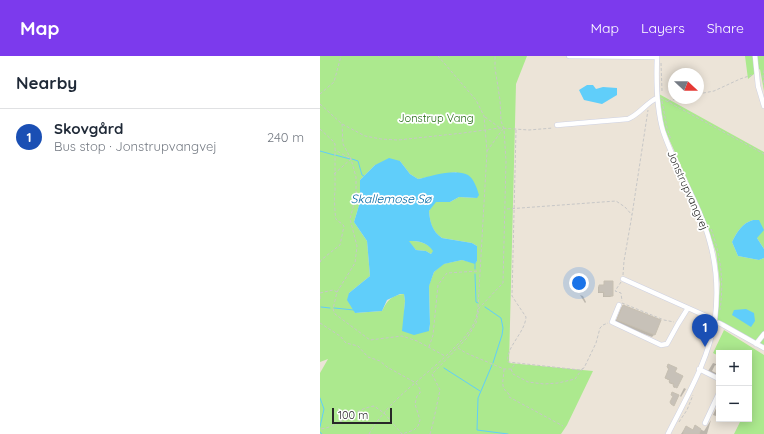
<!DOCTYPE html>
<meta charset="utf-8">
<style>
:root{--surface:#fff;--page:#f6f6f7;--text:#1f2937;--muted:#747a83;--line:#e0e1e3;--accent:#7c3aed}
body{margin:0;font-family:Quicksand,sans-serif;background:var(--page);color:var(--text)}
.controls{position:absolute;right:12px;bottom:12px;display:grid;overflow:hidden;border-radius:0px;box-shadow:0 2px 10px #0003}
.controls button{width:36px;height:36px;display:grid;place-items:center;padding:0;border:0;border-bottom:1px solid var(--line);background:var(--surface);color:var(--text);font:20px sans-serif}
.compass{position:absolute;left:348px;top:12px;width:36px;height:36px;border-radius:50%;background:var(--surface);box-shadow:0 2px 10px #0003;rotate:112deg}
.scale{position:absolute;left:12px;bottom:10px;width:60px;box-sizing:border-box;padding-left:4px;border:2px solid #282828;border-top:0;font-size:11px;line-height:14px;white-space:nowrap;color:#282828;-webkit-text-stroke:3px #fff;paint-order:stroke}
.you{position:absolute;left:259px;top:227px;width:14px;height:14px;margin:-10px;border:3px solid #fff;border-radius:50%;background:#1a73e8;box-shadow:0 0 0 6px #1a73e833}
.badge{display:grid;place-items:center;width:26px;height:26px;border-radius:50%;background:var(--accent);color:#fff;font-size:13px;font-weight:700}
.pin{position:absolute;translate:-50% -33px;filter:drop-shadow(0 1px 2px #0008)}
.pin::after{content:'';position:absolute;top:21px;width:14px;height:12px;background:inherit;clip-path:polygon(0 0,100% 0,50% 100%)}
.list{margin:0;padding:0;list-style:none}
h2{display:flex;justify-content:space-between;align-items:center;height:52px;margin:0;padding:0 16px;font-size:17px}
h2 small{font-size:13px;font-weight:400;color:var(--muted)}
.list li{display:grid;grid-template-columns:26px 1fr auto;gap:12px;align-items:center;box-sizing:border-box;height:56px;padding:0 16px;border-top:1px solid var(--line)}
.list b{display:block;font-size:15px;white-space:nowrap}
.list p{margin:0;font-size:13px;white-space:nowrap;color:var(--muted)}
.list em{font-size:13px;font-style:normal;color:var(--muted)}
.map{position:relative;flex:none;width:444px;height:378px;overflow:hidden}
header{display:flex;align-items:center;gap:24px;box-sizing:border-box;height:56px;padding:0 20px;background:var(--accent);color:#fff}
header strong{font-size:19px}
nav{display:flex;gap:22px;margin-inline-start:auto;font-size:14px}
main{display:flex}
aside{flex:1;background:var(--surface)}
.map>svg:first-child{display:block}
</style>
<header>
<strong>Map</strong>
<nav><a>Map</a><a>Layers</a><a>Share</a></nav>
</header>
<main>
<aside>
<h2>Nearby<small></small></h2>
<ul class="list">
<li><span class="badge" style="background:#1a4fb4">1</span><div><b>Skovgård</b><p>Bus stop · Jonstrupvangvej</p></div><em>240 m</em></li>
</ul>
</aside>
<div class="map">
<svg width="444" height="378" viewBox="0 0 444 378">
<rect width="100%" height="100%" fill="#ece4d8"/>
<path fill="#ace98e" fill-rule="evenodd" d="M0 0H207L196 28 189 307 273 315 247 369 241 378H0V317L8 303 0 306ZM80 105 90 118 98 123 136 116 157 142 139 141 130 146H115L109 155C110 167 112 175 122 182L152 187 157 190V205L155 207 142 204 123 208 114 216 109 229 110 268 109 275 84 256 85 245 84 238C71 239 67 245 62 255L35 257 29 237 50 220 47 185 34 166 40 146V124L55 109Z
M425 0H444V35L440 13 428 23Z
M339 38 444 96V193L437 182 433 164C422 167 417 176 412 186L418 200 439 204 444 202V292L397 263 400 228 396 196 381 154 344 72Z
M88 185C99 185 107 186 114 195L111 198 106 195 96 194Z
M404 274 444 299V378H414L420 366 415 363H429V297H399V300L393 297Z"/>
<path fill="#60cefa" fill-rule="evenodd" d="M267 29H273L276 33 283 31 297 32V39L282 48 264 44 259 34Z
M69 102 80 105 90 118 98 123C112 120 135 112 148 119 154 123 157 132 159 139L157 142 139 141 130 146H116L109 155C110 166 112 175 122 182L152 187 157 190V205L155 208 142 204 124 208 114 216 109 230 110 268 109 275 94 279 82 275 85 245 84 238H80L67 244 62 255 35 257 27 244 29 237 50 220 47 185 34 166 40 146V124L55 109ZM89 185C99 185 107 186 113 195L111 198 106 195 96 194Z
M433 164H439L444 174 437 182 444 193V202L439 204 418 200 412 186C417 176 422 167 433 164Z
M426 253 434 257 435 265 431 271 412 259 414 254Z"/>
<path fill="#0003" d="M285 226 292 240 290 241H283V237H278V231L279 230H283Z
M260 239 263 240 266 246 265 247Z
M303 250 340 264 334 279 332 281 295 267 301 252Z
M398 305 399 308 397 310 395 309 392 315 398 318 396 320 388 315 393 307 396 308Z
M348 310 354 316 355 332 353 331 354 329 349 327 350 325 345 322 349 313 347 312Z
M364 332 366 333 361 341 360 340Z
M399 346 398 352 399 353V361L393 359Z
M391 364 387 378H361L366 371 372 375 375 371 384 375Z"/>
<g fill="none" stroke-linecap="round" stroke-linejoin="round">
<path stroke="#60cefa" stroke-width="1" d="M0 95 14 99
M15 99 30 103
M32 103 38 105 42 119 44 120
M155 208V213
M155 218 156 246 158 247
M1 251 10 252
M165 251 181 262 183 272 182 279 173 307
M14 252 34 254
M172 309 158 342 157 374 188 378
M124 312 160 335
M0 342 4 353 0 371
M0 376 2 378"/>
</g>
<path fill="#c7c1b8" stroke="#c7c0b2" d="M284 225H293V240H284V236H279V229H284Z
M303 249 341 264 335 279 297 264Z
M348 308 357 312 355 316 363 320 357 332 353 330 354 328 349 326 350 324 345 322 349 312 347 311Z
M352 336 359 339 354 350 351 348 350 346 353 340 351 339Z
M375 369 381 373 379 378H363L364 376H363L366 370 373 374Z"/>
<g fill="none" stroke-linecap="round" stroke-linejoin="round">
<g stroke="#cdd1e3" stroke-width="5.5">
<path id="minor" d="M249 0 337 1
M337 0C336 25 336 51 343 75 356 114 380 148 390 187 397 212 398 238 395 263 389 304 366 342 348 378
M435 0 438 30 444 50
M237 69 308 63C320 58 326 47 337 42
M303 223 395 264
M299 249 292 266 341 289 347 288 358 268 368 252
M394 267H399L403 269 444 292
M436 288 444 278
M379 313 399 323
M385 367 399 337"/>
</g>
<path stroke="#c7c7c7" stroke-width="1" stroke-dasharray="3 2" stroke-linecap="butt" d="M341 7 342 35
M444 14 443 20 444 30
M0 38 14 26 21 0
M378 38 394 35 420 23 432 19
M341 42 444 98
M342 45 347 72 351 84
M348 45 361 42
M0 48 22 68 45 80 61 83 78 84 143 77 180 72 209 74 233 72
M165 61 180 72
M0 73 13 85 15 88V136C14 139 15 162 16 163 18 166 22 167 24 170L20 189 1 204 0 207
M196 74 192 240 206 261C205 277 185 292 188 306L260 314 264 312 276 287 280 272 283 269 288 267
M167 95 183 73
M14 118 31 103 15 94
M187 153 296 145 305 151 312 159 328 54
M391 173C401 199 404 227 400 254
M303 219 304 205 312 159
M301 226 295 235 301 237 302 245
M17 236 35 207 37 190 30 163 36 140V121L31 103 23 88 22 68
M0 237 13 234 17 236 13 253 15 258 50 284 82 280 97 285 125 300
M0 240V244
M302 247 344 264 354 266
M0 267 20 280 26 287 38 290 48 301 60 305 67 311 96 327 100 333V337L97 340 95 348 100 364 98 370 94 374 82 378 64 357 54 350C34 353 20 371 0 373
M109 291 113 279 118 229 127 217 159 215
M138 292 146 297 184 313H191L195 308
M184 313C184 324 179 331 189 338V341L243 370
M191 313 193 318 208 326 224 328 238 327 255 323 263 312
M359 366 367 354 373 339
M49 378C68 344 104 322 131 295 139 287 147 280 153 269 156 264 157 258 158 252L167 95 164 60 156 44 118 0
M110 378 113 367 120 334 112 318 147 282 156 267 159 252 183 227 186 105 184 73 181 65 180 44 175 12V0"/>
<use href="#minor" stroke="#fff" stroke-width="4.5"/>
</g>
<g text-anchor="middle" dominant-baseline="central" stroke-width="3.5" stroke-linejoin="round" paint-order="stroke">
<g font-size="11" fill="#236b12" stroke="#fff">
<text x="116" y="62">Jonstrup Vang</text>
</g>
<g font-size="11" fill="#282828" stroke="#fff">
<text transform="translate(368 134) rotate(66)">Jonstrupvangvej</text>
</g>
<g font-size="12" font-style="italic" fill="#0169a4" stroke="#fff">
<text x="71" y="142">Skallemose Sø</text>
</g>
</g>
</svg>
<div class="controls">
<button>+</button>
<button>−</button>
</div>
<svg class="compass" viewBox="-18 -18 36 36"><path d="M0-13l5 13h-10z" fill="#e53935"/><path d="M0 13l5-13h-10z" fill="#747a83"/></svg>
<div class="scale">100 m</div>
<div class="you"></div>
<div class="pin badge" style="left:385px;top:291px;background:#1a4fb4">1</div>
</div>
</main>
